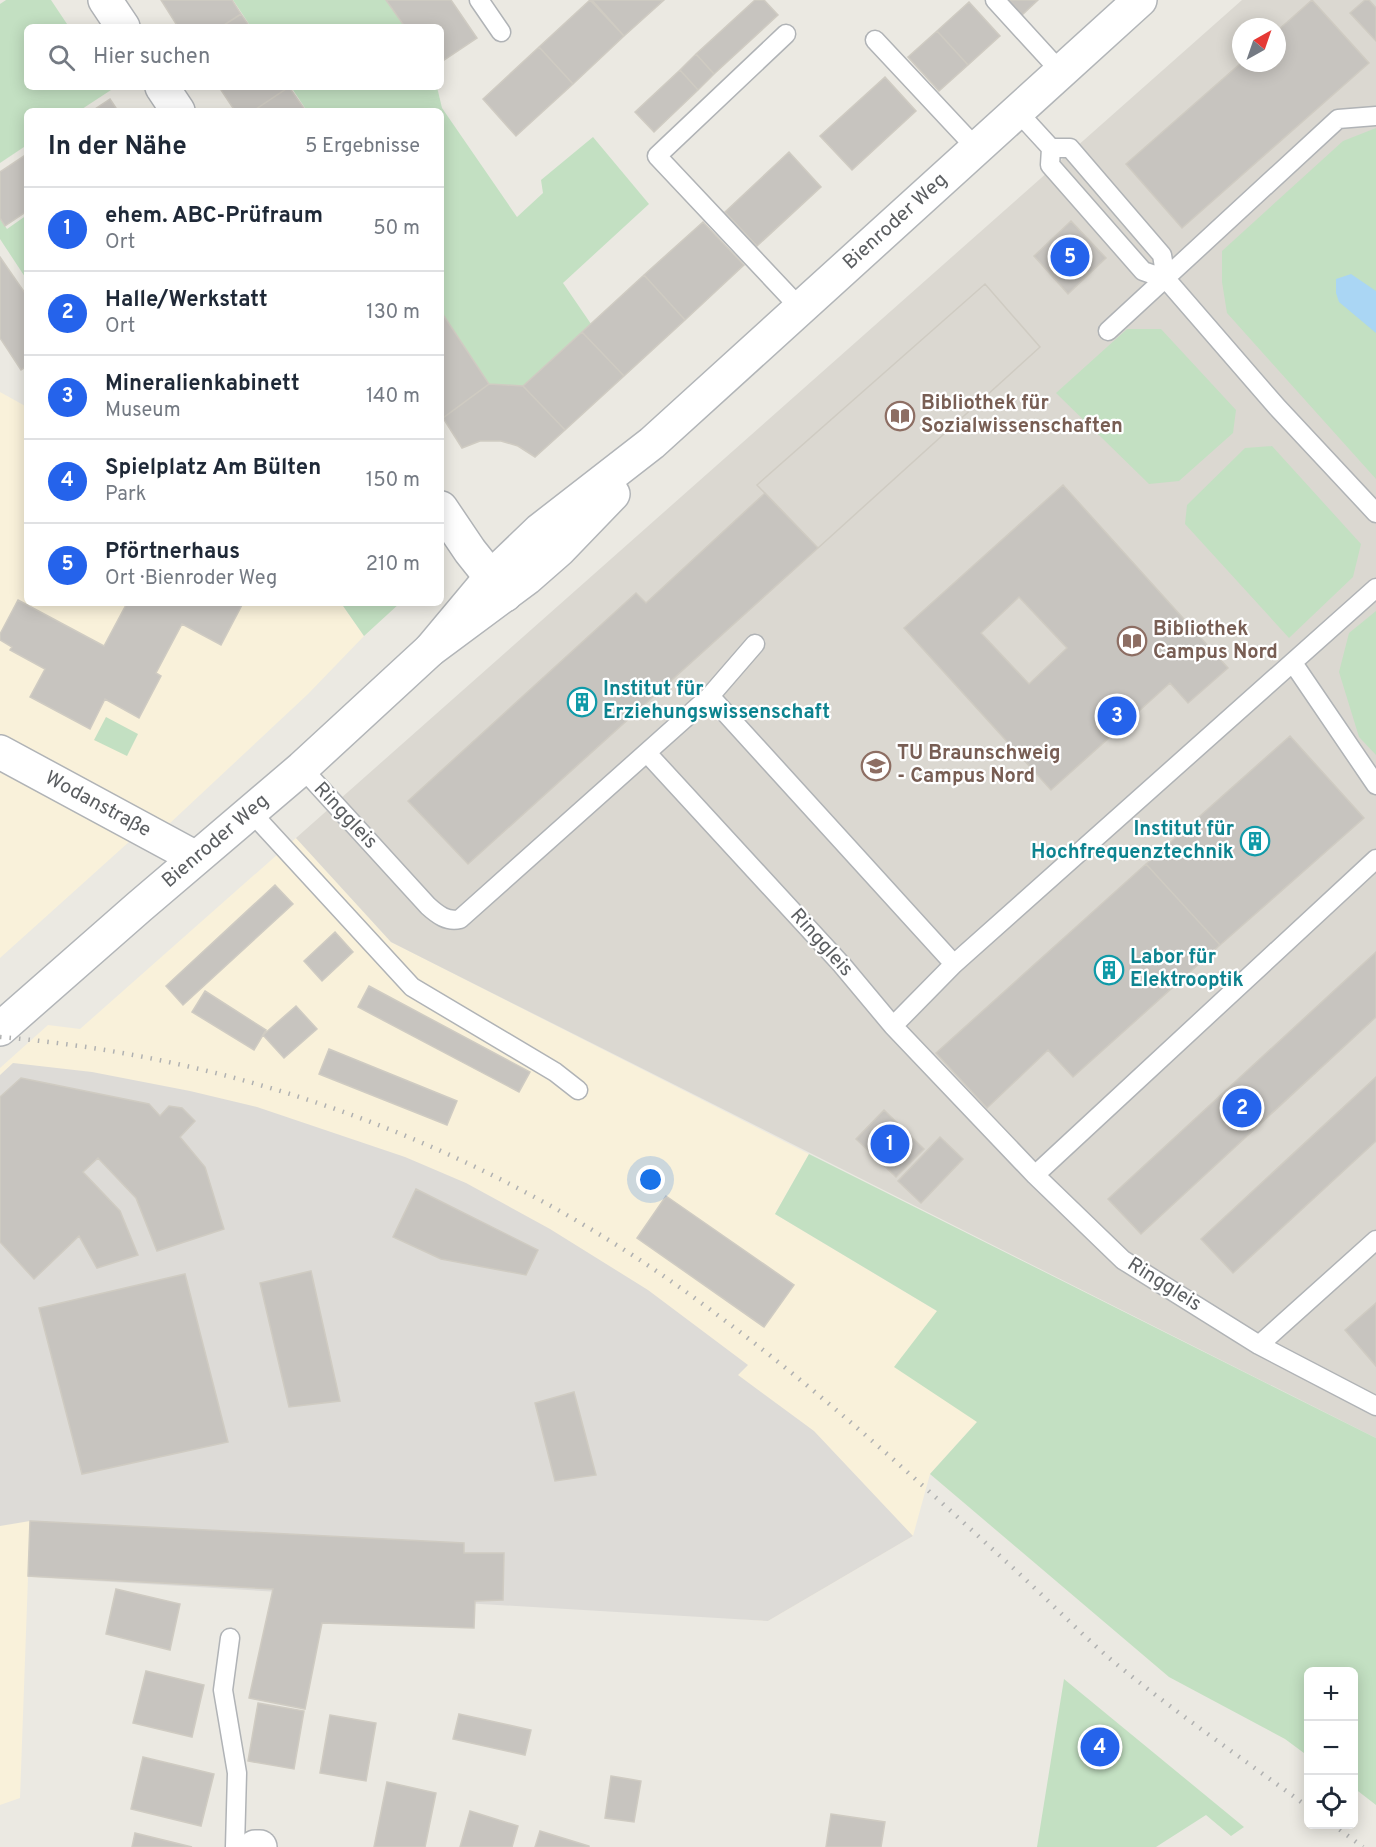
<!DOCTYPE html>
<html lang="de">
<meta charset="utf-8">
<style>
:root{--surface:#fff;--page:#f2f2f3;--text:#1f2937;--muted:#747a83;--line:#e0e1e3;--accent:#2563eb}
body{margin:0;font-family:Overpass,sans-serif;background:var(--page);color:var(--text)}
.controls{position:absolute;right:18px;bottom:18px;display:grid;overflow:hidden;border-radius:9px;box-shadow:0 3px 15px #0003}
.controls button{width:54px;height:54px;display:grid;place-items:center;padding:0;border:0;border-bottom:2px solid var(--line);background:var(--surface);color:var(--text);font:30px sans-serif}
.compass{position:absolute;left:1232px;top:18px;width:54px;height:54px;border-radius:50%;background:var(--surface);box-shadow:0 3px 15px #0003;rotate:40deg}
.you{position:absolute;left:651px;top:1180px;width:21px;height:21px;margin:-15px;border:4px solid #fff;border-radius:50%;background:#1a73e8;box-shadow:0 0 0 9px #1a73e833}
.badge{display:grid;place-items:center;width:39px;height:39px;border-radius:50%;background:var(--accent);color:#fff;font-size:20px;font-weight:700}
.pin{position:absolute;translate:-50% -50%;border:3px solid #fff;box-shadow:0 2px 6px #0006}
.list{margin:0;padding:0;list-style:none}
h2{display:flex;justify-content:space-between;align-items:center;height:78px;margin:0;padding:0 24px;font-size:26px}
h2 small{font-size:20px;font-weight:400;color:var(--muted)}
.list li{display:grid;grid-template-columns:39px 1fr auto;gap:18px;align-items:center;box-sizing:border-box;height:84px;padding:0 24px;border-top:2px solid var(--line)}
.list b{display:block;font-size:22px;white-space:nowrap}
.list p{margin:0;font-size:20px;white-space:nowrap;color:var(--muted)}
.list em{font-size:20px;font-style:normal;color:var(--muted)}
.icon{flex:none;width:33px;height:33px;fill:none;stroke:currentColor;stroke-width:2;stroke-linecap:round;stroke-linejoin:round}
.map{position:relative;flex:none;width:1376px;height:1847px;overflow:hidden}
.search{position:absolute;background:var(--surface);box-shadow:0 3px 15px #0003;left:24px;top:24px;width:420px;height:66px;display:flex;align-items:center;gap:15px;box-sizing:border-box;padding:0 21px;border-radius:9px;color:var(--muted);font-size:22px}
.panel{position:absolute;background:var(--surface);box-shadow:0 3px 15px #0003;left:24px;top:108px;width:420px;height:498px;border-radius:9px}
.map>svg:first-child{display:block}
</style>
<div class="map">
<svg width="1376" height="1847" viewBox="0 0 1376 1847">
<rect width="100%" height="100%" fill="#ebe9e2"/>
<path fill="#f9f1da" d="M0 392 27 407V603H341L364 636 308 694 169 824 0 736Z
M0 770 130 841 0 958Z
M296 838 391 942 809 1154 775 1214 937 1311 977 1422 930 1474 913 1536 768 1621 516 1602 28 1577 20 1798 0 1805V1068L48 1025 80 1029Z"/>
<path fill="#dddbd7" d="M13 1063 92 1072 190 1091 257 1107 405 1157 466 1183 550 1229 648 1290 748 1365 738 1375 814 1431 913 1536 768 1621 28 1577 30 1521 0 1526V1075Z"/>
<path fill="#dbd8d1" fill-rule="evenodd" d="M1242 0H1376V1438L391 942 296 838ZM1241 27H1277V63H1241Z"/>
<path fill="#c3e0c2" d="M6 0H51L69 27H27V87H109L111 90 79 111H27V145L0 163V4Z
M233 0H386L405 27H251Z
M291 87H437L442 108 517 217 543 193 541 180 593 137 649 204 563 283 591 324 523 386 489 384 441 311V111H307Z
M1376 128V479L1227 313 1222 282V251L1343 141Z
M27 215V280L0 239V219L7 229Z
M1127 329H1161L1236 410 1233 433 1179 481 1149 484 1056 393Z
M1272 446 1361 544 1353 577 1289 638 1185 524 1187 505 1245 448Z
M341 603H400L364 636Z
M1376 611V755L1359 737 1339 672 1349 633Z
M106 717 138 734 127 756 94 740Z
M809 1154 1376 1438V1805L1354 1788V1672H1308V1756L1285 1739 1169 1677 930 1474 977 1422 894 1367 937 1311 775 1214Z
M1064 1679 1244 1827 1231 1836 1206 1815 1156 1847H1037Z"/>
<path fill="#aad6f4" d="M1351 274 1376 291V333L1339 302 1336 293V279Z"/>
<path fill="#c7c4bf" stroke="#cfcbc2" stroke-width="1.5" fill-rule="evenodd" d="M161 0H232L241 14 221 27H178Z
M386 0H451L477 38 441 62V27H405Z
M590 0 624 36 573 84 539 47Z
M592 0H664L624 36Z
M755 0H764L778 15 714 74 696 54Z
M1006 0H1038L1021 16Z
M1312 0 1369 63 1182 228 1126 164 1241 63H1277V31Z
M1365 0H1369L1376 8V41L1350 13Z
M969 2 1000 36 968 65 937 31Z
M241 14 250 27H221Z
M937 31 968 65 939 91 908 57Z
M539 47 573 84 516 136 483 99Z
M696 54 714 74 698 90 680 70Z
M680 70 698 90 654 132 635 112Z
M885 77 916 111 852 170 820 136Z
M219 87H289L253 111H235Z
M289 87 306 111H253Z
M110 99 118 111H92Z
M789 152 821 187 757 246 725 212Z
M27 154V211L5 226 0 218V172Z
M1071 221 1106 258 1068 294 1034 256Z
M703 222 744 265 685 320 644 275Z
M0 257 27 296V366L21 370 0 338Z
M644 275 685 320 624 376 582 332Z
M985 284 1040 347 818 548 757 485Z
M985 284 1040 347 818 548 757 485Z
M442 313 489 384 443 418 441 415Z
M582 332 624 376 565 430 523 386Z
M489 384 523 386 565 430 535 457 518 446 501 441H480L462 448 443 418Z
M1063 485 1228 668 1188 703 1170 683 1051 790 904 628ZM1019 597 1067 648 1029 684 981 633Z
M765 493 818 548 468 864 408 801 636 593 646 603Z
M18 600 104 646 127 603H243L221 645 182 624 156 673 161 676 139 718 105 699 90 729 30 697 45 669 10 650 12 647 0 640V634Z
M1290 736 1364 818 1220 945 1146 864Z
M1146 864 1220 945 1073 1077 1048 1050 987 1108 936 1053Z
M275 885 293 904 183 1005 166 986Z
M335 932 353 952 322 981 304 961Z
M1376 952V1017L1141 1234 1108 1199Z
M369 986 530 1072 519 1092 358 1007Z
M205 991 266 1030 254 1050 192 1012Z
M296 1006 317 1029 284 1058 263 1035Z
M329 1049 457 1101 447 1125 319 1074Z
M1376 1077V1141L1233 1273 1201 1239Z
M21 1078 149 1104 160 1116 169 1106 182 1108 195 1121 180 1137 205 1167 224 1229 157 1251 136 1198 98 1158 83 1172 120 1211 138 1255 97 1268 79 1236 34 1279 0 1242V1097Z
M884 1110 924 1149 896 1177 856 1139Z
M940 1137 963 1159 921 1203 898 1181Z
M416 1189 538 1250 526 1275 441 1259 393 1237Z
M666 1196 794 1285 764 1327 637 1238Z
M311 1271 340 1401 289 1407 260 1283Z
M185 1274 228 1442 82 1474 39 1308Z
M1376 1303V1366L1345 1330Z
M574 1392 596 1475 555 1481 535 1403Z
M30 1521 464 1543V1553H504L503 1600 475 1601 474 1628 322 1623 305 1709 249 1698 273 1589 28 1576Z
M116 1589 180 1604 170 1650 106 1634Z
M146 1671 204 1685 192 1737 133 1723Z
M258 1703 304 1711 294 1769 248 1761Z
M459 1714 531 1730 525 1755 453 1739Z
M330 1715 376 1723 366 1781 320 1773Z
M143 1757 214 1774 201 1826 131 1809Z
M611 1776 641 1781 634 1822 605 1818Z
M387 1782 436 1793 425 1847H374Z
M470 1811 518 1826 512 1847H460Z
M831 1814 885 1822 881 1847H826Z
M540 1831 589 1846V1847H535Z
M135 1833 192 1847H132Z"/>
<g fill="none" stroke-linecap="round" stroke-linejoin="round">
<g stroke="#b0b3b6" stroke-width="21">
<path id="service" d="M479 0 501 32
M995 0 1061 72
M786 34 657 156 801 309
M875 40 977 149
M1018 112 1051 148H1070L1162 255 1166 279
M1051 148 1050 165 1143 271 1166 279 1277 407 1376 513
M1108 331 1338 119 1376 116
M1293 663 1376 785
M710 696 954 964
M647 753 842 965 893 1026 1035 1175 1123 1260 1259 1345 1376 1406
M302 768 428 906C438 915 447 922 460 919L710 696 755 644
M251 812 412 987 555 1072 578 1090
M893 1026 954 964 1376 588
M1035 1175 1376 859
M1259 1345 1376 1240
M230 1638 223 1690 237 1773 235 1847"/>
</g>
<g stroke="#b0b3b6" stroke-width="36">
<g id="minor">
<path d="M105 0 123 27"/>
<path d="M162 87 178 111"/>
<path d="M441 508 470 551 505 595"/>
<path id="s1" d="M0 752 196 858"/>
<path d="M255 1847H260"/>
</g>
</g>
<g stroke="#b2b5b8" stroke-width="36">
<g id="secondary">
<path id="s2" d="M430 650 491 577 540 530 652 443 1140 0"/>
<path id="s3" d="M0 1029 139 907 302 768 430 650 527 578 559 550 613 494"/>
</g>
</g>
<use href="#service" stroke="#fff" stroke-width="18"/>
<use href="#minor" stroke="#fff" stroke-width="33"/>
<use href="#secondary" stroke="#fff" stroke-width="33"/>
<path stroke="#b0b1b1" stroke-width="4.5" stroke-dasharray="1.5 8" stroke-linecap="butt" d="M0 1037C253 1058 500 1153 704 1305 812 1384 914 1477 1012 1567 1045 1597 1076 1629 1109 1658 1173 1711 1242 1758 1308 1807
M1332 1824 1363 1847"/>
</g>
<defs>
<g id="library-ring" transform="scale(1.5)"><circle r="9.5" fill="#fff" stroke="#8d6e63" stroke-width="1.5"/><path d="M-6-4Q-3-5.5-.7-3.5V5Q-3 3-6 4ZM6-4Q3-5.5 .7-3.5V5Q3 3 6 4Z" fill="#8d6e63"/></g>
<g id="building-ring" transform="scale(1.5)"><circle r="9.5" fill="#fff" stroke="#0f9aa8" stroke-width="1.5"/><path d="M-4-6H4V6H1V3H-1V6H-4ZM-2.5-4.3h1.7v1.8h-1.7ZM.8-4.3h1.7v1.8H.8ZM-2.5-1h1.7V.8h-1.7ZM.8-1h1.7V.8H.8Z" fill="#0f9aa8"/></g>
<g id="university-ring" transform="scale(1.5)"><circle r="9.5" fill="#fff" stroke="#8d6e63" stroke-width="1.5"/><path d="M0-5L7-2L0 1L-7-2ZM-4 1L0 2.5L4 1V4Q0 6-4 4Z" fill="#8d6e63"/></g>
</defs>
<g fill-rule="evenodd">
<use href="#library-ring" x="900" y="416"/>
<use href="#library-ring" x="1132" y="641"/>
<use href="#building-ring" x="582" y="702"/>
<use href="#university-ring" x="876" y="766"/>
<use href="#building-ring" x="1255" y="841"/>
<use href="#building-ring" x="1109" y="970"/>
</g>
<g text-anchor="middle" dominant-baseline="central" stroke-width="4.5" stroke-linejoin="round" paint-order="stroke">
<g font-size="20" fill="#5b5e61" stroke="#fff">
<text stroke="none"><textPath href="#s2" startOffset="634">Bienroder Weg</textPath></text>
<text stroke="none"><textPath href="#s1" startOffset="111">Wodanstraße</textPath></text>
<text transform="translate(345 816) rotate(47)">Ringgleis</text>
<text stroke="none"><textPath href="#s3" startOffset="286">Bienroder Weg</textPath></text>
<text transform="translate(821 943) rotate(48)">Ringgleis</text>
<text transform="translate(1164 1285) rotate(32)">Ringgleis</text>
</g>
<g font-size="20" font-weight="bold" fill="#785e54" stroke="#fff" text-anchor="start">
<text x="921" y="404">Bibliothek für<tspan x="921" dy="23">Sozialwissenschaften</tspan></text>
<text x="1153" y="630">Bibliothek<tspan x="1153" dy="23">Campus Nord</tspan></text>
<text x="897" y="754">TU Braunschweig<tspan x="897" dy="23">- Campus Nord</tspan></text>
</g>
<g font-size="20" font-weight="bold" fill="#0d838f" stroke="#fff" text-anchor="start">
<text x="603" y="690">Institut für<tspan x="603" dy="23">Erziehungswissenschaft</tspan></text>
<text x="1234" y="830" text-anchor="end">Institut für<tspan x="1234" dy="23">Hochfrequenztechnik</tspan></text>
<text x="1130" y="958">Labor für<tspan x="1130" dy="23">Elektrooptik</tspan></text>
</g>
</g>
</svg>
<div class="controls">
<button>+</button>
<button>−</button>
<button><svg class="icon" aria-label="locate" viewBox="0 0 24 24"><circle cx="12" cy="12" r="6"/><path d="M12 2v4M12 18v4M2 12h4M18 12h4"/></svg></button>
</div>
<svg class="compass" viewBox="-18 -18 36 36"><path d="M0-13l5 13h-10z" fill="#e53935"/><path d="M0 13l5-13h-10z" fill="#747a83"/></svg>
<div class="you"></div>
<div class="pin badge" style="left:890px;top:1144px">1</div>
<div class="pin badge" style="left:1242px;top:1108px">2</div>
<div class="pin badge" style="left:1117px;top:716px">3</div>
<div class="pin badge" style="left:1100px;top:1747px">4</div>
<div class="pin badge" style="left:1070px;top:257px">5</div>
<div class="search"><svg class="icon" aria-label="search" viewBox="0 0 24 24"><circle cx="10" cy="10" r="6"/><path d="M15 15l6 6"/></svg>Hier suchen</div>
<section class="panel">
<h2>In der Nähe<small>5 Ergebnisse</small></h2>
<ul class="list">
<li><span class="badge">1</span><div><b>ehem. ABC-Prüfraum</b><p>Ort</p></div><em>50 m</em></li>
<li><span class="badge">2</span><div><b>Halle/Werkstatt</b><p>Ort</p></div><em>130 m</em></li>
<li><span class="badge">3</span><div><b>Mineralienkabinett</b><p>Museum</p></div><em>140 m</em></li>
<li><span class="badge">4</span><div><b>Spielplatz Am Bülten</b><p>Park</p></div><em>150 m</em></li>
<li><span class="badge">5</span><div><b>Pförtnerhaus</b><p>Ort · Bienroder Weg</p></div><em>210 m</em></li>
</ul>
</section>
</div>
